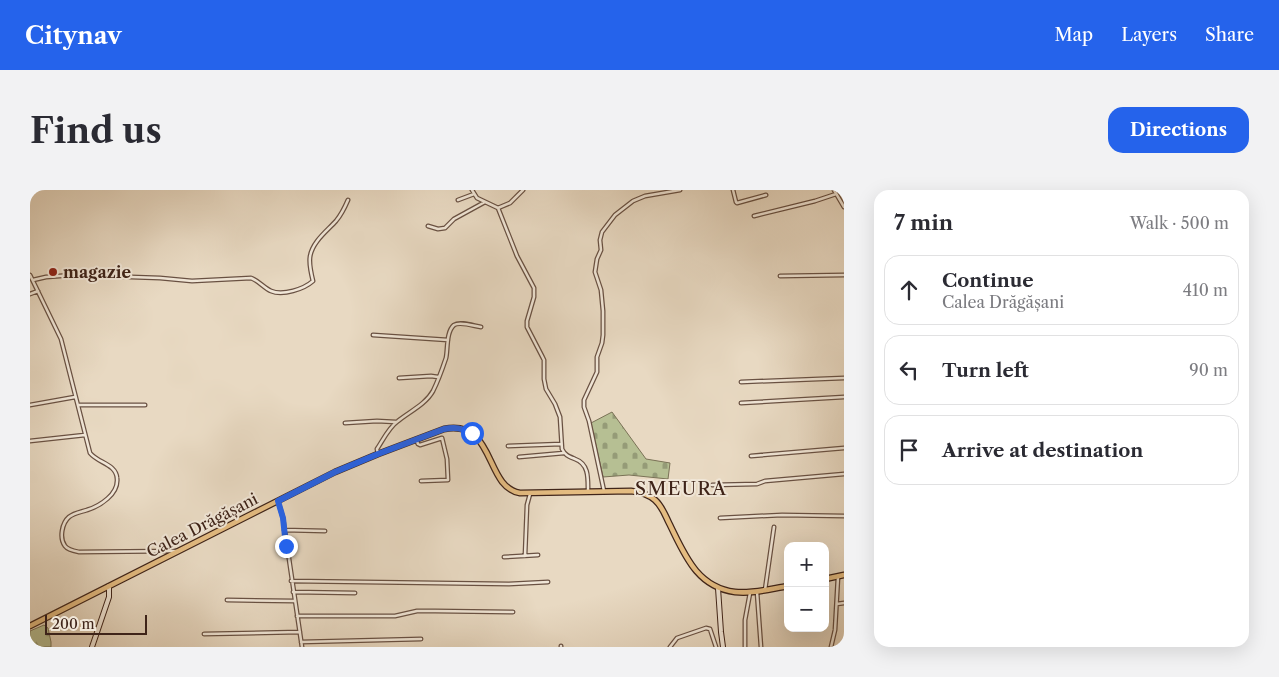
<!DOCTYPE html>
<meta charset="utf-8">
<style>
:root{--surface:#fff;--page:#f2f2f3;--text:#2b2b33;--muted:#7c7c81;--line:#e1e1e2;--accent:#2563eb}
body{margin:0;font-family:"Libre Caslon Text",serif;background:var(--page);color:var(--text)}
.controls{position:absolute;right:15px;bottom:15px;display:grid;overflow:hidden;border-radius:10px;box-shadow:0 5px 20px #0002}
.controls button{width:45px;height:45px;display:grid;place-items:center;padding:0;border:0;border-bottom:1px solid var(--line);background:var(--surface);color:var(--text);font:25px sans-serif}
.scale{position:absolute;left:15px;bottom:12px;width:102px;box-sizing:border-box;padding-left:5px;border:2px solid #3f2419;border-top:0;font-size:14px;line-height:18px;white-space:nowrap;color:#3f2419;-webkit-text-stroke:4px #f0e6d7;paint-order:stroke}
.stop{position:absolute;width:15px;height:15px;margin:-11px;border:4px solid #2563eb;border-radius:50%;background:#fff}
.stop.end{background:#2563eb;border-color:#fff;box-shadow:0 1px 5px #0008}
.list{margin:0;padding:0;list-style:none}
h2{display:flex;justify-content:space-between;align-items:center;height:65px;margin:0;padding:0 20px;font-size:21px}
h2 small{font-size:16px;font-weight:400;color:var(--muted)}
.list li{display:grid;grid-template-columns:32px 1fr auto;gap:15px;align-items:center;box-sizing:border-box;height:70px;margin:0 10px 10px;padding:0 10px;border:1px solid var(--line);border-radius:15px}
.list b{display:block;font-size:19px;white-space:nowrap}
.list p{margin:0;font-size:16px;white-space:nowrap;color:var(--muted)}
.list em{font-size:16px;font-style:normal;color:var(--muted)}
.icon{flex:none;width:28px;height:28px;fill:none;stroke:currentColor;stroke-width:2;stroke-linecap:round;stroke-linejoin:round}
.map{position:relative;flex:none;width:814px;height:457px;overflow:hidden;border-radius:15px}
header{display:flex;align-items:center;gap:30px;box-sizing:border-box;height:70px;padding:0 25px;background:var(--accent);color:#fff}
header strong{font-size:24px}
nav{display:flex;gap:28px;margin-inline-start:auto;font-size:18px}
.intro{display:flex;align-items:center;justify-content:space-between;box-sizing:border-box;height:120px;padding:0 30px}
h1{margin:0;font-size:35px}
.button{padding:12px 22px;border-radius:15px;background:var(--accent);color:#fff;font-size:18px;font-weight:700}
main{display:flex;gap:30px;padding:0 30px}
aside{flex:1;background:var(--surface);border-radius:15px;box-shadow:0 5px 20px #0002}
.map>svg:first-child{display:block}
</style>
<header>
<strong>Citynav</strong>
<nav><a>Map</a><a>Layers</a><a>Share</a></nav>
</header>
<div class="intro"><h1>Find us</h1><a class="button">Directions</a></div>
<main>
<div class="map">
<svg width="814" height="457" viewBox="0 0 814 457">
<defs>
<pattern id="forest-firs" width="22" height="20" patternUnits="userSpaceOnUse" patternTransform="scale(1.25)"><rect width="22" height="20" fill="#b6bf93"/><path d="M5 1l3.5 6h-7zM16 11l3.5 6h-7z" fill="#959b77"/></pattern>
<pattern id="cemetery-stones" width="16" height="16" patternUnits="userSpaceOnUse" patternTransform="scale(1.25)"><rect width="16" height="16" fill="#b6bf93"/><path d="M2 7V4a2 2 0 0 1 4 0v3zM10 15v-3a2 2 0 0 1 4 0v3z" fill="#959b77"/></pattern>
</defs>
<rect width="100%" height="100%" fill="#e8d9c2"/>
<filter id="stains"><feTurbulence type="fractalNoise" baseFrequency=".004" numOctaves="4"/><feColorMatrix values="0 0 0 0 .2 0 0 0 0 .09 0 0 0 0 .02 0 0 0 .5 -.17"/></filter>
<radialGradient id="worn" r=".72"><stop offset=".6" stop-color="#630" stop-opacity="0"/><stop offset="1" stop-color="#630" stop-opacity=".3"/></radialGradient>
<path fill="url(#forest-firs)" stroke="#7a7256" d="M14 435 18 438 21 452V457H0V441Z"/>
<path fill="url(#cemetery-stones)" stroke="#7a7256" d="M582 222 616 269 640 273 638 289 599 285 573 287 561 233Z"/>
<g fill="none" stroke-linecap="round" stroke-linejoin="round">
<g stroke="#695143" stroke-width="5">
<path id="street" d="M442 0 447 8 468 18 487 66 504 98V107L497 131V137L512 166 514 170V189L516 199 525 214 530 227 532 259C535 265 538 266 545 269 559 274 558 288 558 301
M703 0 706 12 707 13 736 5
M804 0 814 17
M428 10 444 4
M468 18 480 13 493 0
M724 26 785 11 806 4
M398 36 408 39 415 38 424 29 455 12
M0 85 31 149 60 263C68 273 86 274 87 288 89 304 70 316 57 320 51 322 44 323 39 327 32 333 29 348 35 356 38 360 44 361 49 362L147 361
M750 86 814 85
M3 90 16 87 43 85 130 88 162 91 221 88C229 91 234 98 241 101 253 106 274 99 283 91 281 83 279 74 280 67 282 52 297 41 306 31 311 25 315 17 318 10
M0 104 8 101
M343 145 418 150
M369 188 401 186 408 187
M711 192 814 188
M711 213 814 207
M0 215 45 207
M48 215H115
M315 233 347 231 366 232
M386 249 388 254 390 255 412 248 417 269 418 290 391 291
M0 251 55 245
M478 256 531 254
M348 264 347 259C353 250 359 237 368 231 379 222 396 214 403 201 407 193 413 177 416 168 418 159 416 142 424 135 430 131 444 136 451 137
M721 266 814 258
M489 267 534 263
M682 295 727 294 735 291 814 284
M574 301 559 231 554 217V210L567 182V167L572 153 573 145V121L571 100 565 82 567 69 571 60 570 50 572 42 585 25 603 11 615 6 650 0
M248 311 253 328 272 457
M690 328 752 325 814 326
M254 340 295 341
M495 366 497 315 500 304
M474 367 508 365
M261 391 479 394 518 392
M735 400 744 337
M263 402 325 403
M727 402 731 457
M197 410 264 411
M807 414 814 413
M267 426H365L387 421H405L483 422
M174 444 270 442
M271 452 391 449
M531 456V457
M640 457 647 448 676 438 680 439 686 457
M715 457V430L720 403
M801 457 805 440 808 387"/>
</g>
<g stroke="#3f2419" stroke-width="6">
<path id="secondary" d="M688 398 691 442 693 457
M62 457 79 407V396"/>
</g>
<g stroke="#3f2419" stroke-width="7">
<path id="primary" d="M795 389 814 385
M0 436 305 282 348 264 414 239C466 229 454 297 490 303L601 301C610 302 618 304 625 310 632 316 635 325 639 333 654 363 666 397 705 402 722 404 740 399 758 396"/>
</g>
<use href="#street" stroke="#f0e6d7" stroke-width="2.5"/>
<use href="#secondary" stroke="#f0e6d7" stroke-width="4"/>
<use href="#primary" stroke="#e4bc81" stroke-width="4.5"/>
</g>
<g fill="none" stroke-linecap="round" stroke-linejoin="round">
<path stroke="#2563eb" stroke-width="6" d="M256 356 253 328 248 311 305 282 348 264 414 239C425 237 432 238 442 243"/>
</g>
<circle fill="#8f2418" stroke="#f0e6d7" stroke-width="2" cx="23" cy="82" r="5"/>
<g text-anchor="middle" dominant-baseline="central" stroke-width="4" stroke-linejoin="round" paint-order="stroke">
<g font-size="16" font-weight="bold" fill="#3f2419" stroke="#f0e6d7" text-anchor="start">
<text x="33" y="82">magazie</text>
</g>
<g font-size="16" fill="#3f2419" stroke="#f0e6d7">
<text transform="translate(172 335) rotate(-27)">Calea Drăgășani</text>
</g>
<g font-size="19" letter-spacing="1" fill="#3f2419" stroke="#f0e6d7">
<text x="651" y="298">SMEURA</text>
</g>
</g>
<rect width="100%" height="100%" filter="url(#stains)"/>
<rect width="100%" height="100%" fill="url(#worn)"/>
</svg>
<div class="controls">
<button>+</button>
<button>−</button>
</div>
<div class="scale">200 m</div>
<div class="stop" style="left:442px;top:243px"></div>
<div class="stop end" style="left:256px;top:356px"></div>
</div>
<aside>
<h2>7 min<small>Walk · 500 m</small></h2>
<ul class="list">
<li><svg class="icon" aria-label="ahead" viewBox="0 0 24 24"><path d="M12 20V5M6 11l6-6 6 6"/></svg><div><b>Continue</b><p>Calea Drăgășani</p></div><em>410 m</em></li>
<li><svg class="icon" aria-label="left" viewBox="0 0 24 24"><path d="M17 20v-9H6M10 6l-5 5 5 5"/></svg><div><b>Turn left</b></div><em>90 m</em></li>
<li><svg class="icon" aria-label="arrive" viewBox="0 0 24 24"><path d="M6 21V4h12l-3 4 3 4H6"/></svg><div><b>Arrive at destination</b></div></li>
</ul>
</aside>
</main>
